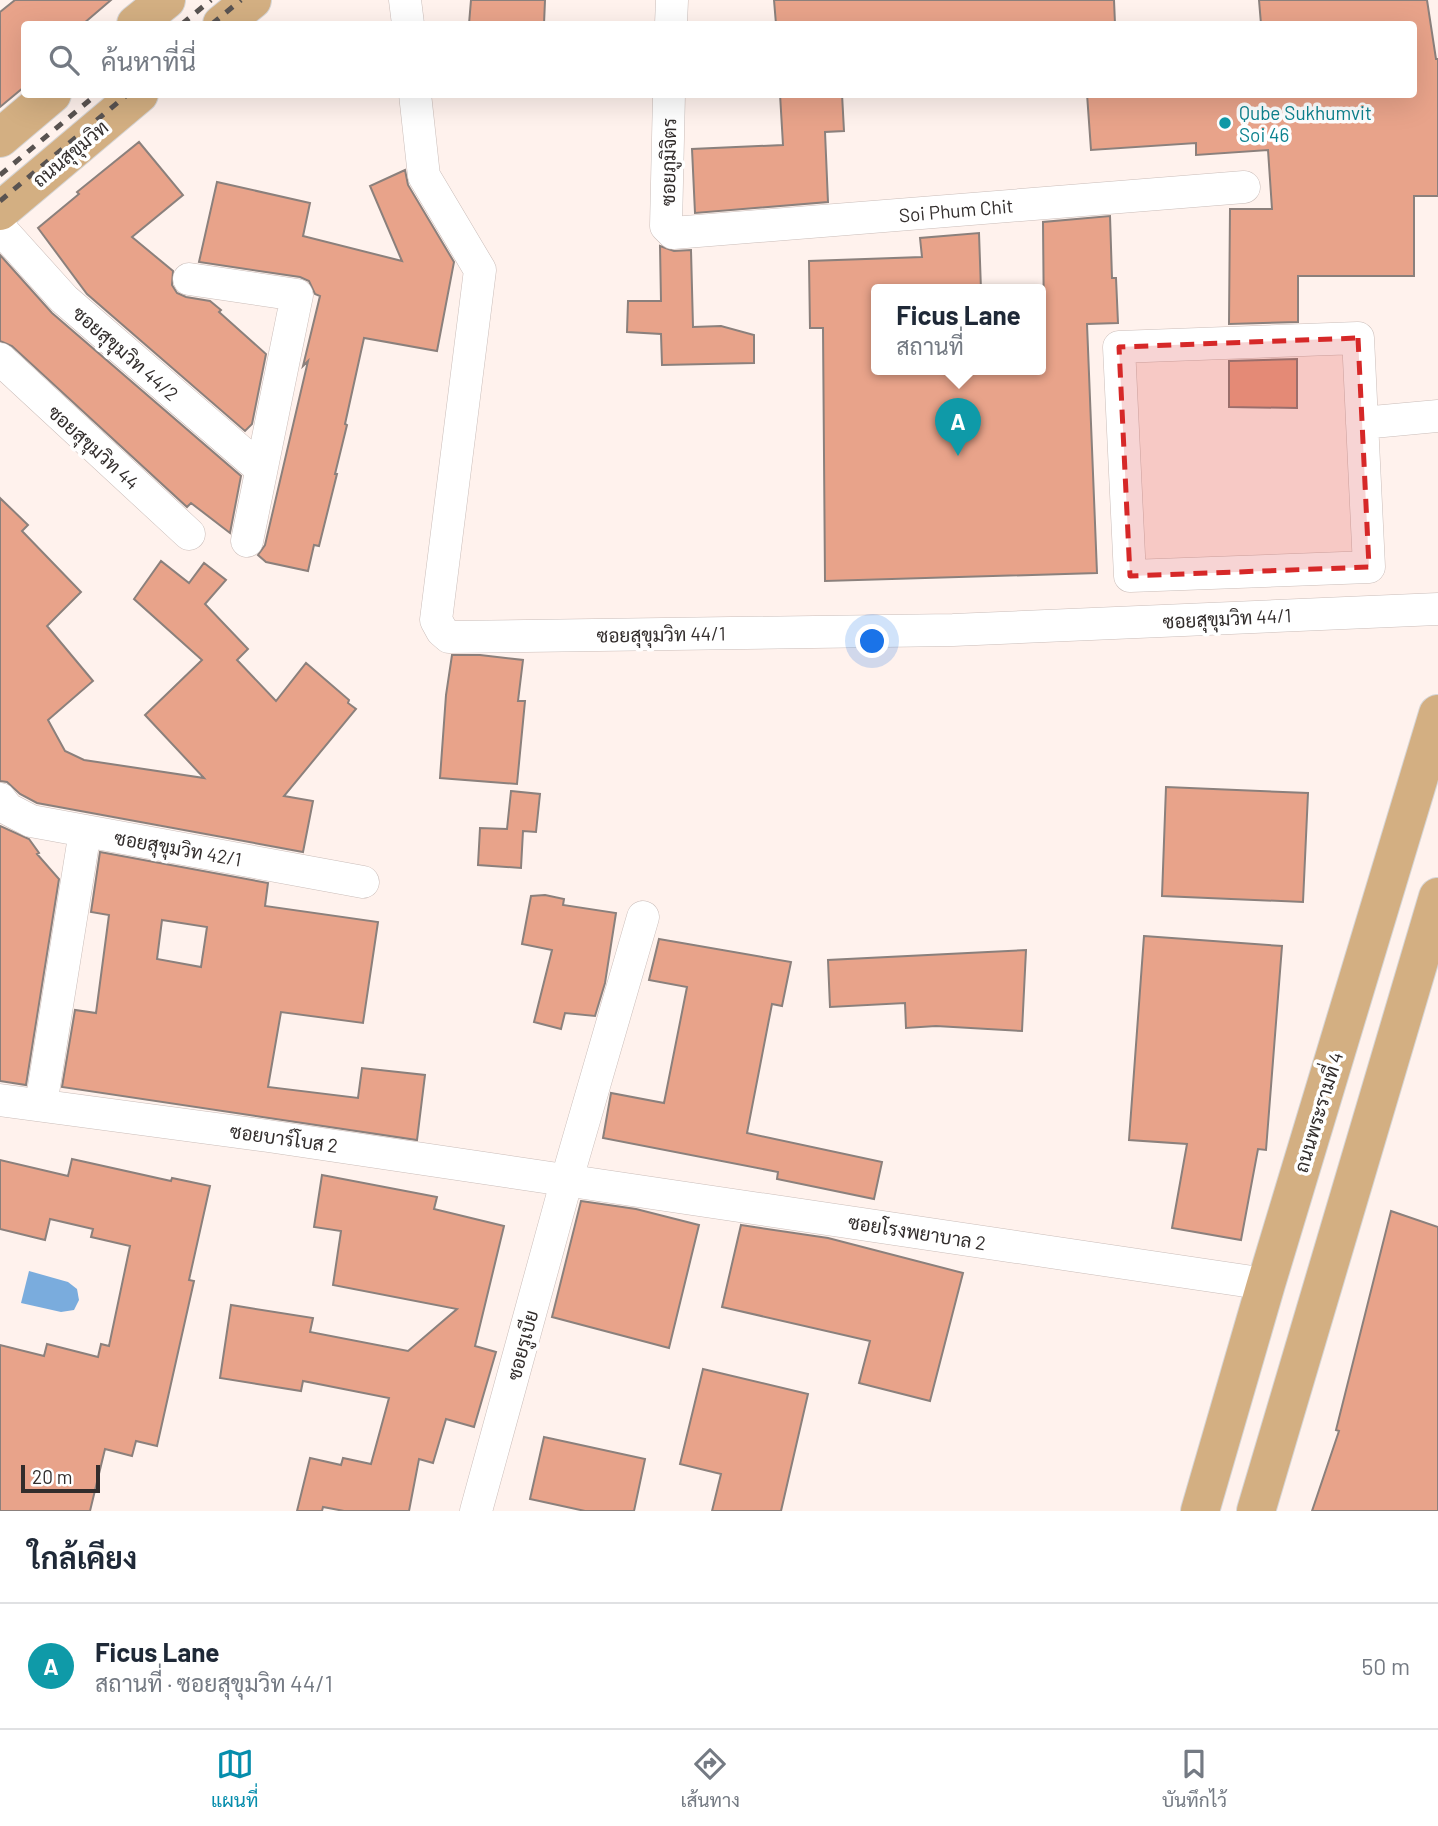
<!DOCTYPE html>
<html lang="th">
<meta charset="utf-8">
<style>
:root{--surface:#fff;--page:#f6f6f7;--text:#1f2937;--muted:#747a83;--line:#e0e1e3;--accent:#058dac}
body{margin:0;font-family:Barlow,Sarabun,sans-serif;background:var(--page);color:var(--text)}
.scale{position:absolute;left:21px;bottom:18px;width:79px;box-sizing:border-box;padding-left:7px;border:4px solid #322d2c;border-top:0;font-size:19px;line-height:24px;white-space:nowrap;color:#322d2c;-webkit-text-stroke:5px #fff;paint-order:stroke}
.you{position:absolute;left:873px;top:642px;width:24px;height:24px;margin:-18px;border:5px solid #fff;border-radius:50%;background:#1a73e8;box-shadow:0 0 0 10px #1a73e833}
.badge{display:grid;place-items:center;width:46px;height:46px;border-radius:50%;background:var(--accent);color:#fff;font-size:23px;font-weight:700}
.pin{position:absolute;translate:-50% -58px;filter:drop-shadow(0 2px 4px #0008)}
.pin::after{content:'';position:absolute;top:37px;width:24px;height:21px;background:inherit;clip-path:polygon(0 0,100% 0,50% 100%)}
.popup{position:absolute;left:871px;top:284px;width:175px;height:91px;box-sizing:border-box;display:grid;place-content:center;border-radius:7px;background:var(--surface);filter:drop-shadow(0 2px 5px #0005);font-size:23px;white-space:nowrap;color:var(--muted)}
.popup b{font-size:26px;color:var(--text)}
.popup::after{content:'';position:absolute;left:50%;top:100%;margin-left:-14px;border:14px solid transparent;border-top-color:var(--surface)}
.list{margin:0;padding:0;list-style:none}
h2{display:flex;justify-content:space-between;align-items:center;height:91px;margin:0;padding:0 28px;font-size:30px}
h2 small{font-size:23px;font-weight:400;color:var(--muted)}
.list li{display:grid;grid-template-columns:46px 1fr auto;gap:21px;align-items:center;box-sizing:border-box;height:126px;padding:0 28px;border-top:2px solid var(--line)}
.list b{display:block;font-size:26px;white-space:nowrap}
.list p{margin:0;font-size:23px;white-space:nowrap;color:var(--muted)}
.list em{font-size:23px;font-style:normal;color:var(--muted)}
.icon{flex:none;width:38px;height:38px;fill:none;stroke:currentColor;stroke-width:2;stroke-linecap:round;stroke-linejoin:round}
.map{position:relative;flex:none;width:1438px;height:1511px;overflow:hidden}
.search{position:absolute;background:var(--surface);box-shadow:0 7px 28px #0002;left:21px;right:21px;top:21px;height:77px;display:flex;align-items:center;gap:18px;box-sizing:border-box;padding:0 24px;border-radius:7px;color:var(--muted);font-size:26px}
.sheet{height:217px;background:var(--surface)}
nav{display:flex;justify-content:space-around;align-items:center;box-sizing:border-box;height:98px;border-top:2px solid var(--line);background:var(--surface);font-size:19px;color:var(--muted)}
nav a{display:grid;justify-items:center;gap:4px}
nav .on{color:var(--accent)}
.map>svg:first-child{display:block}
</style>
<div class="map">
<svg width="1438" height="1511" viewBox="0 0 1438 1511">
<rect width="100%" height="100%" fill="#fff2ed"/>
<path fill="#7aacdd" d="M29 1271 68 1282 77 1289 79 1300 74 1310 61 1312 21 1303Z"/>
<path fill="#e8a38a" stroke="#8b807c" stroke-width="2" fill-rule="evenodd" d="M15 0H111L83 24H24V87L0 107V12Z
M471 0H545L544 24H469Z
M774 0H1114L1115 24H776Z
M1259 0H1427L1436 59H1438V196H1414V276H1298V322L1229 324 1230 209H1272L1268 150 1196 155V143L1091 150 1087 94H1413V24L1345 22V24H1261Z
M780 94H842L844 131 825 132 828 202 695 213 692 149 783 145Z
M139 142 183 195 132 237 173 271 172 285 177 293 186 297 210 301 221 310 219 312 266 354 252 424 245 431 87 294 38 228 79 194 77 192Z
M405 170 408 185 454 262 437 351 364 338 345 424 347 425 335 474H337L319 546 314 545 308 571 266 562 258 555 265 545 308 361 303 366 320 296 315 294 309 281 300 277 199 262 217 182 310 203 303 236 402 261 370 186Z
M1110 216 1112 278H1116L1118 323 1087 324 1097 573 825 581 823 328H810L809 261 922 257 920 238 979 233 981 290H875L876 370H1040V331H1044L1043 222Z
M660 246 674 251 691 250 693 327 721 326 754 335V363L662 365 661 334 627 332 628 301H661Z
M0 255 52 313 241 476 230 533 191 503 187 507 12 346 0 341Z
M1297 359V408L1229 407V361Z
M0 498 28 525 22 531 81 592 47 626 93 681 48 720 65 751 84 760 204 778 145 715 202 660 134 599 161 561 189 583 204 563 226 580 205 604 248 649 237 660 276 701 306 663 349 700 348 703 356 709 284 796 313 801 303 852 37 803 20 794 7 782 0 781Z
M452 655H480L523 660 518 701H525L517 784 440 778 446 695Z
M1166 787 1308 793 1303 902 1162 896Z
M511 791 540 794 536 832 523 831 521 868 478 865 480 828 507 829Z
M0 826 29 839 39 853 37 854 59 879 26 1085 0 1081Z
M100 852 268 883 265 906 378 922 363 1023 281 1012 268 1087 358 1098 362 1068 425 1075 417 1140 62 1087 75 1010 96 1013 109 915 91 912ZM162 920 207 927 201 967 157 959Z
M545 895 564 899 563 905 616 913 605 983 595 1016 565 1013 561 1029 534 1022 552 950 522 944 531 896Z
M1144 936 1282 946 1266 1150 1258 1149 1241 1240 1172 1228 1187 1144 1129 1140Z
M659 939 791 962 782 1006 772 1004 747 1133 882 1162 874 1199 777 1179 778 1172 603 1138 611 1093 664 1103 687 987 649 980Z
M1026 950 1022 1031 936 1026 906 1028 905 1003 830 1007 828 960Z
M72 1159 171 1181 172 1178 210 1186 189 1280 194 1281 157 1446 136 1441 132 1456 105 1449 90 1511H0V1345L44 1356 47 1344 98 1357 101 1344 109 1346 130 1246 91 1237 93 1229 50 1219 45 1240 0 1229V1160L68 1176Z
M322 1175 437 1197 434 1209 504 1226 475 1346 496 1352 474 1427 446 1419 433 1463 419 1459 409 1511H344L323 1507 322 1511H297L310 1458 341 1465 343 1458 371 1464 389 1398 303 1381 301 1391 220 1378 231 1305 313 1318 310 1332 408 1351 457 1309 333 1285 341 1231 314 1227Z
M581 1201 636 1209 699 1225 669 1348 552 1317Z
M1391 1211 1438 1227V1511H1312L1339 1431 1336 1430Z
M741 1225 828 1238 963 1273 930 1401 859 1383 870 1341 722 1307Z
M703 1369 808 1394 781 1511H712L721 1474 680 1464Z
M544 1437 645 1459 634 1511H585L530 1499Z"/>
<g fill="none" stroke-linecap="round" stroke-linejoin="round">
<g stroke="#cabdb9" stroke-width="33">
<path id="minor" d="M405 0 408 24
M671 24 672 0
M415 94 424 176 480 270 436 620 442 631 449 637 953 630 1438 609
M669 94 666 226 673 233 1244 187
M0 228 64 299 261 469
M189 279 297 295 247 541
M1358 338 1369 567 1130 576 1119 347Z
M0 359 189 534
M1362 423 1438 416
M0 799 8 809 31 821 363 882
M0 1100 268 1136 1266 1284
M41 1105 85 831
M476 1511 567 1179 643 917"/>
</g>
<g stroke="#d6d5d5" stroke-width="40">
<path id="major" d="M136 24 166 0
M222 24 252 0
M0 138 52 94
M0 211 139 94
M1200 1511 1266 1284 1438 714
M1256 1511 1438 897"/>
</g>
<use href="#minor" stroke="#fff" stroke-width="32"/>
<use href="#major" stroke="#d3af82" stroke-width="38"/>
<path stroke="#595351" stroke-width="5" stroke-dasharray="9 9" stroke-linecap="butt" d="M182 24 211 0
M212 24 241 0
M0 175 97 94
M0 201 128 94"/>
</g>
<path fill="#d62828" fill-opacity="0.2" stroke="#d62828" stroke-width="5" stroke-dasharray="14 9" stroke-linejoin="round" d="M1358 338 1369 567 1130 576 1119 347Z"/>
<circle fill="#0f9aa8" stroke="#fff" stroke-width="2.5" cx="1225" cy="123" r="7"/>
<g text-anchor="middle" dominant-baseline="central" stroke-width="7" stroke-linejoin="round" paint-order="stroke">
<g font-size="19" fill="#0d838f" stroke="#fff" text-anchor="start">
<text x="1239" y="112">Qube Sukhumvit<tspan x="1239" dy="22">Soi 46</tspan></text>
</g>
<g font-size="19" fill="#322d2c" stroke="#fff">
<text transform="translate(70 153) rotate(-40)">ถนนสุขุมวิท</text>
<text transform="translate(668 162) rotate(-89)">ซอยภูมิจิตร</text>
<text transform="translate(956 210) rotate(-5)">Soi Phum Chit</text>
<text transform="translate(126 353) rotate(41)">ซอยสุขุมวิท 44/2</text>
<text transform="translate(94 447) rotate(42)">ซอยสุขุมวิท 44</text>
<text transform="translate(1227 618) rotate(-3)">ซอยสุขุมวิท 44/1</text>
<text transform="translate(661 634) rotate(-1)">ซอยสุขุมวิท 44/1</text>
<text transform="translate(178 848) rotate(10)">ซอยสุขุมวิท 42/1</text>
<text transform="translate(1318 1112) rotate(-73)">ถนนพระรามที่ 4</text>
<text transform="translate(284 1138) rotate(8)">ซอยบาร์โบส 2</text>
<text transform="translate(917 1232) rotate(9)">ซอยโรงพยาบาล 2</text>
<text transform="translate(522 1345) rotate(-75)">ซอยรูเบีย</text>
</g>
</g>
</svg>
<div class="scale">20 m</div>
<div class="you"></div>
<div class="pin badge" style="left:958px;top:456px;background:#0f9aa8">A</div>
<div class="popup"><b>Ficus Lane</b>สถานที่</div>
<div class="search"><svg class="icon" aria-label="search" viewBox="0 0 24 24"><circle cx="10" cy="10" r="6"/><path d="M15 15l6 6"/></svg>ค้นหาที่นี่</div>
</div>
<section class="sheet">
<h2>ใกล้เคียง<small></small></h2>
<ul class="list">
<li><span class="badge" style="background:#0f9aa8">A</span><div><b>Ficus Lane</b><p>สถานที่ · ซอยสุขุมวิท 44/1</p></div><em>50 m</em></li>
</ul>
</section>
<nav>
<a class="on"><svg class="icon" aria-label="map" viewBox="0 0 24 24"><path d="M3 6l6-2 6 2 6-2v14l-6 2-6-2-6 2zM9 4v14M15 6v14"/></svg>แผนที่</a>
<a><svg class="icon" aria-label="directions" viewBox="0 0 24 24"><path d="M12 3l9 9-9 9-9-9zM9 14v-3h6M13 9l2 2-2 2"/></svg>เส้นทาง</a>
<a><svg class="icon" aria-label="saved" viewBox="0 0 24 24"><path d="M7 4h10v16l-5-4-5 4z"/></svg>บันทึกไว้</a>
</nav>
